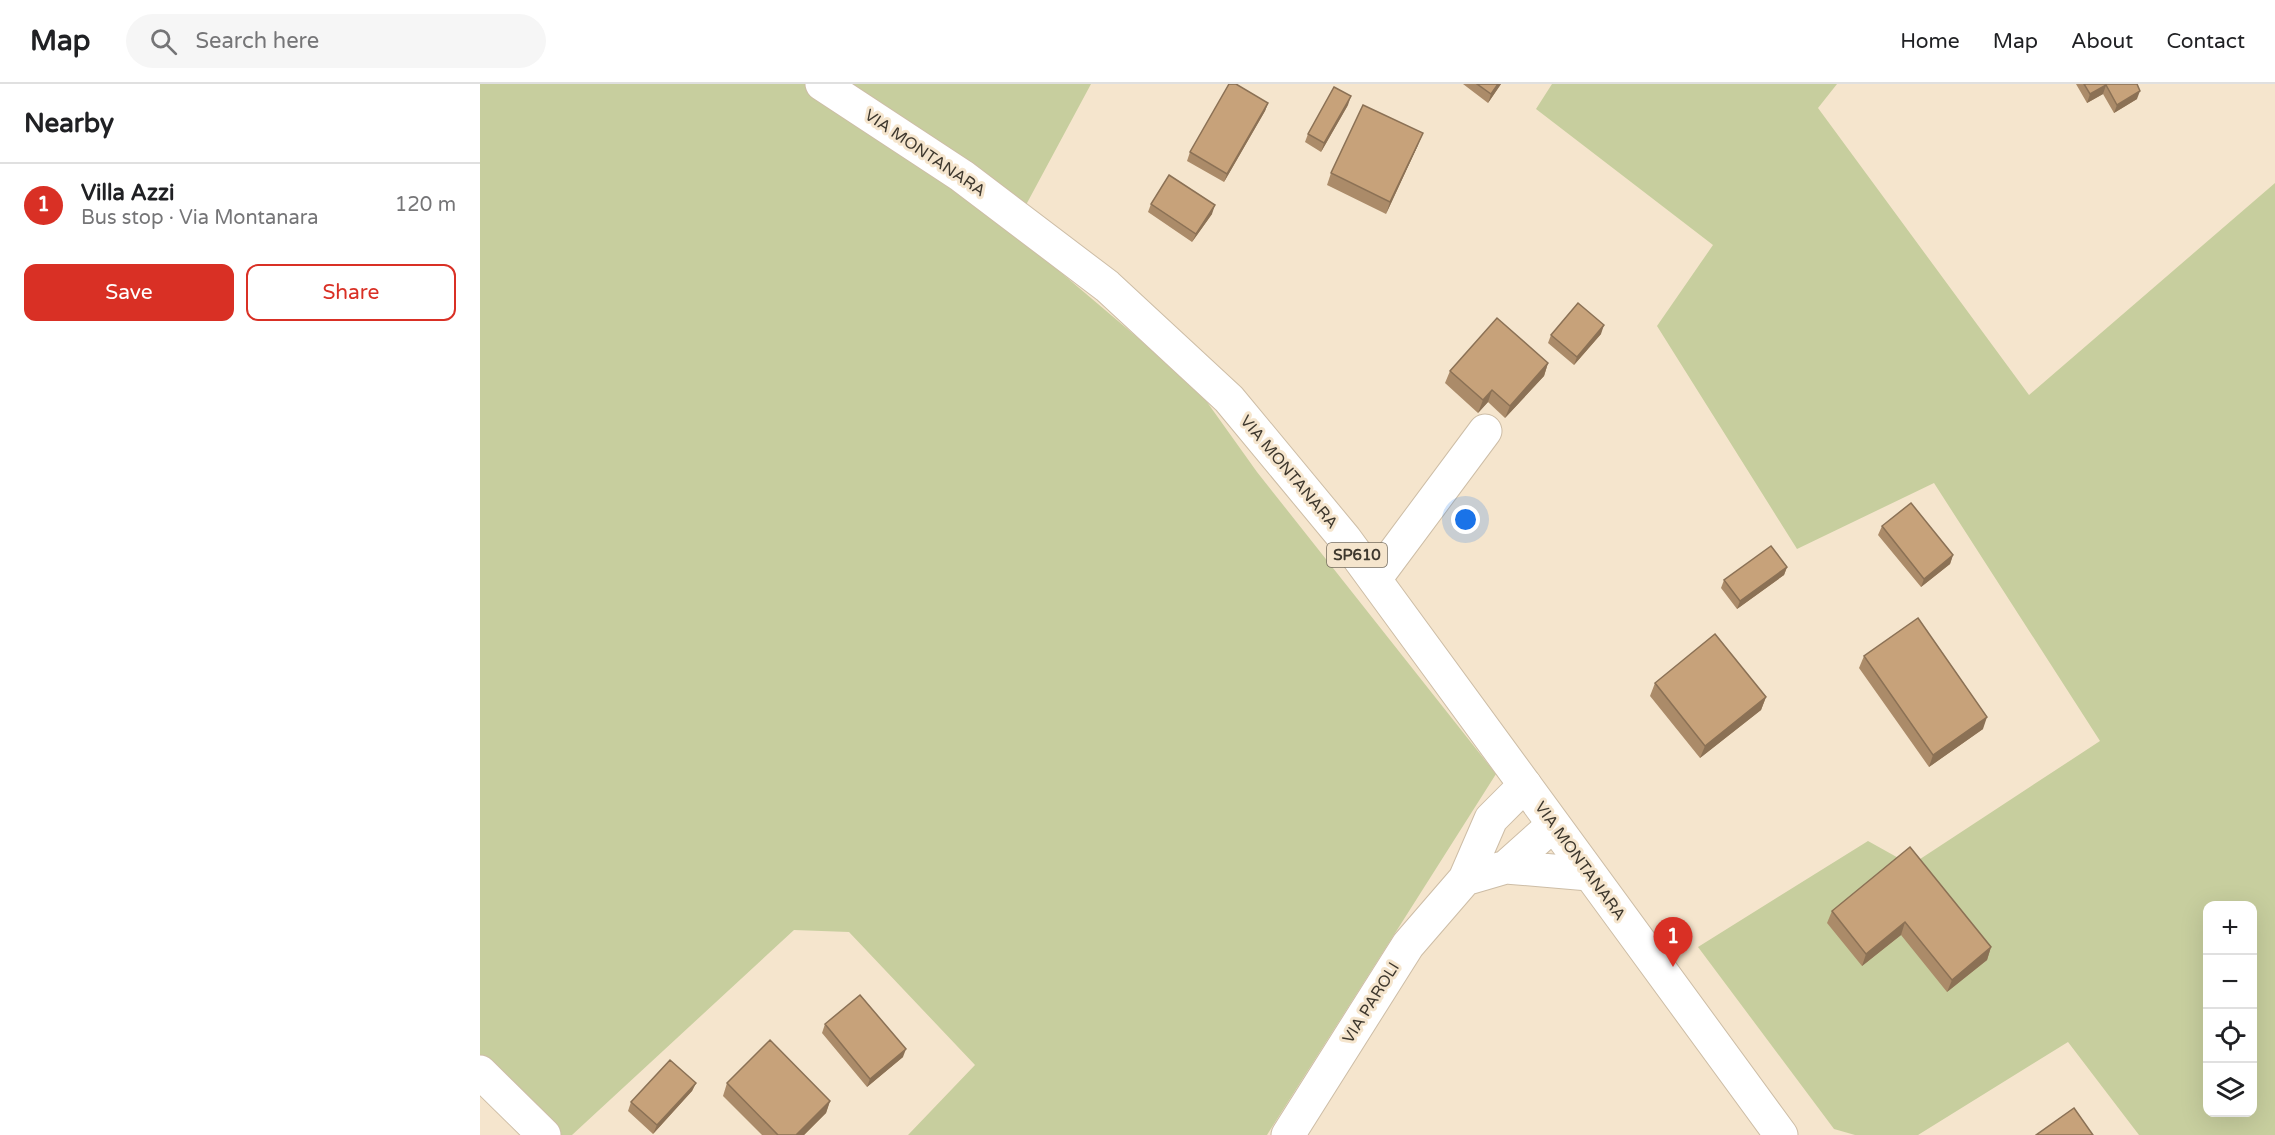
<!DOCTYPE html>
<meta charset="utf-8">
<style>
:root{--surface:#fff;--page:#f6f6f6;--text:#202124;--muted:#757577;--line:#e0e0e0;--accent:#d93025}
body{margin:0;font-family:"Varela Round",sans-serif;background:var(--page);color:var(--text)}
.controls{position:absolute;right:18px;bottom:18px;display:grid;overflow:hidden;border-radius:12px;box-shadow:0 6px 24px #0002}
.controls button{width:54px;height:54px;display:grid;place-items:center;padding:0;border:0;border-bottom:2px solid var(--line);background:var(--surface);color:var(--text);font:30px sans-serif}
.you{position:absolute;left:986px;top:436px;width:21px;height:21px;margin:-15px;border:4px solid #fff;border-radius:50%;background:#1a73e8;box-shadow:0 0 0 9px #1a73e833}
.badge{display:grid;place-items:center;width:39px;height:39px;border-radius:50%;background:var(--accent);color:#fff;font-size:20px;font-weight:700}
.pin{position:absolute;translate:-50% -50px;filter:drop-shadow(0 2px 3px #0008)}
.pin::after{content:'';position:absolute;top:32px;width:21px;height:18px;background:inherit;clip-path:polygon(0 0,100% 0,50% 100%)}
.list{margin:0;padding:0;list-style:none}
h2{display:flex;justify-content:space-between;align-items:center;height:78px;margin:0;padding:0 24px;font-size:26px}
h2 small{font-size:20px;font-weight:400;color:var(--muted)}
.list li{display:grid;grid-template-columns:39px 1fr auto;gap:18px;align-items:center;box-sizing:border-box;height:84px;padding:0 24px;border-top:2px solid var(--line)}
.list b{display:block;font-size:22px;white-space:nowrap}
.list p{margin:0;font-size:20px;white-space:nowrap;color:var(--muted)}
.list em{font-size:20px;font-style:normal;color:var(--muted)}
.actions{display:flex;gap:12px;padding:18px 24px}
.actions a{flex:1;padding:14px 0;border:2px solid var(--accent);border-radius:12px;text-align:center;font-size:21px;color:var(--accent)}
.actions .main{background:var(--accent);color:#fff}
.icon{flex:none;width:33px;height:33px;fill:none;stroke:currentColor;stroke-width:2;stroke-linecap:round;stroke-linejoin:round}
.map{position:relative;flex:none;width:1795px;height:1051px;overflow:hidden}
header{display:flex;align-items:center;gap:36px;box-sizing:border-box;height:84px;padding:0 30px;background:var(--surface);border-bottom:2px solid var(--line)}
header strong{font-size:28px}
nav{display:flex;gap:33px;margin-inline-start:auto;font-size:21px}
.search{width:420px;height:54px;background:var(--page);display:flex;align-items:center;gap:15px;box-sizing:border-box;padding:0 21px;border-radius:33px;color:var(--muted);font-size:22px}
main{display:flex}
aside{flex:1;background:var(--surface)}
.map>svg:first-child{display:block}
</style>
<header>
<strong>Map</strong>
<div class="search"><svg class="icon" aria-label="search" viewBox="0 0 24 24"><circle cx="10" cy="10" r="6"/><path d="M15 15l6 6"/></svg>Search here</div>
<nav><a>Home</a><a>Map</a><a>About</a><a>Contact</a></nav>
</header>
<main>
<aside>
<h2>Nearby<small></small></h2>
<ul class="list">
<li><span class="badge">1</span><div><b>Villa Azzi</b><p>Bus stop · Via Montanara</p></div><em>120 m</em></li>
</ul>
<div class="actions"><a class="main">Save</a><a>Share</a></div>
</aside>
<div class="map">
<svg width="1795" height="1051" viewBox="0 0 1795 1051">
<rect width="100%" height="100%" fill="#f5e5cd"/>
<path fill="#c7ce9e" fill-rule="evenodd" d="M0 0H611L532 147 717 304 777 388 1016 690 787 1051H428L495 981 369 848 314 846 92 1051H70L0 978Z
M1072 0H1357L1338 24 1549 311 1795 99V1051H1659L1588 958 1438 1051H1375L1354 1045 1218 863 1388 757 1431 781 1620 657 1454 399 1317 465 1177 242 1233 161 1056 25ZM1728 822H1772V1028H1728Z"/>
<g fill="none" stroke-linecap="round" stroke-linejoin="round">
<g stroke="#cdbda6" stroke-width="35">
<path id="minor" d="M895 495 1005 347
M1026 783 1073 741
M985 795 1026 783 1109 790
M0 988 64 1051
M808 1051 928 861 985 795 1011 735 1045 701"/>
</g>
<g stroke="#cdbda6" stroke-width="35">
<path id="major" d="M342 0 482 92 627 202 749 315 865 455 1301 1051"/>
</g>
<use href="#minor" stroke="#fff" stroke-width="33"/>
<use href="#major" stroke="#fff" stroke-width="33"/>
</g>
<path fill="#ab8b69" d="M983 0H1021L1008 19Z
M1596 0H1657V15L1634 29 1623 10 1607 19Z
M788 19 785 27 744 98 707 77 710 68Z
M868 21 841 68 825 58 828 50Z
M938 61 906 130 847 101 851 89Z
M671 120 732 130 712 158 668 128Z
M1121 250 1094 281 1068 259 1071 251Z
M1068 279 1064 292 1025 334 1008 318 998 329 965 299 970 287Z
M1402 442 1473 471 1470 480 1441 503 1398 451Z
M1307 483 1304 491 1257 525 1241 504 1244 496Z
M1384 572 1503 645 1449 683 1379 584Z
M1175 599 1286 613 1281 626 1220 674 1170 612Z
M1430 763 1511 863 1507 876 1467 908 1421 851 1382 882 1347 839 1352 827Z
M345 940 423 973 387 1003 342 949Z
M216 999 212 1007 173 1050 148 1027 151 1018Z
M247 999 350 1017 346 1029 324 1051H282L243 1012Z"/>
<path fill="#8b7155" d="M1018 0H1021L1008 19 1011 10Z
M1626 1 1623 10 1607 19 1610 10Z
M1660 7 1657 15 1634 29 1637 21Z
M871 12 868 21 841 68 844 59Z
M788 19 785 27 744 98 747 90Z
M943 49 938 61 906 130 910 118Z
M735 121 732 130 712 158 716 150Z
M1124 241 1121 250 1094 281 1097 273Z
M1068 279 1064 292 1025 334 1030 322Z
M1012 306 1008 318 998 329 1003 316Z
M1473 471 1470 480 1441 503 1444 495Z
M1307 483 1304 491 1257 525 1260 517Z
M1286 613 1281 626 1220 674 1225 662Z
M1507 633 1503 645 1449 683 1453 671Z
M1425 838 1421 851 1382 882 1386 870Z
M1511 863 1507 876 1467 908 1472 896Z
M426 965 423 973 387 1003 390 995Z
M216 999 212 1007 173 1050 177 1041Z
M350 1017 346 1029 324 1051H316Z"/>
<path fill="#c7a27a" stroke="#8b7155" stroke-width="1.5" d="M749 0H756L788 19 747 90 710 68Z
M997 0H1018L1011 10Z
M1604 0H1657L1660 7 1637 21 1626 1 1610 10Z
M854 3 871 12 844 59 828 50Z
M883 21 943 49 910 118 851 89Z
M689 91 735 121 716 150 671 120Z
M1098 219 1124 241 1097 273 1071 251Z
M1017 234 1068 279 1030 322 1012 306 1003 316 970 287Z
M1431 419 1473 471 1444 495 1402 442Z
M1291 462 1307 483 1260 517 1244 496Z
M1438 534 1507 633 1453 671 1384 572Z
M1235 550 1286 613 1225 662 1175 599Z
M1430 763 1511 863 1472 896 1425 838 1386 870 1352 827Z
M380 911 426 965 390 995 345 940Z
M290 956 350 1017 316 1051H298L247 999Z
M190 976 216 999 177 1041 151 1018Z
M1594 1024 1613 1051H1556Z"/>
<g text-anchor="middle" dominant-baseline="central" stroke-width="6" stroke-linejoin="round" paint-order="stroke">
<rect fill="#f5e5cd" stroke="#756c5e" stroke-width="1.5" x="847" y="459" width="60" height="24" rx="4.5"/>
<g font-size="15" font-weight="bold" fill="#3e382e">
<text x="877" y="471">SP610</text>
</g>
<g font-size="16" fill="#3e382e" stroke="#f5e5cd">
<text transform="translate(445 69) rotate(34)">VIA MONTANARA</text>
<text transform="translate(809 388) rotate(50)">VIA MONTANARA</text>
<text transform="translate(1100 777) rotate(54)">VIA MONTANARA</text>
<text transform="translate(891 919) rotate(-58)">VIA PAROLI</text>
</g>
</g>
</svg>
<div class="controls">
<button>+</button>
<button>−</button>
<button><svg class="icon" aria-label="locate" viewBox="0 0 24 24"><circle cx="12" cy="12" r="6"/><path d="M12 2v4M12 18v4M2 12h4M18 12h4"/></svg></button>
<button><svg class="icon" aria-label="layers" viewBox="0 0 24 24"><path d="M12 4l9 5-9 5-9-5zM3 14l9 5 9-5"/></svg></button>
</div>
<div class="you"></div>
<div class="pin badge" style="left:1193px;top:883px">1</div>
</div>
</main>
